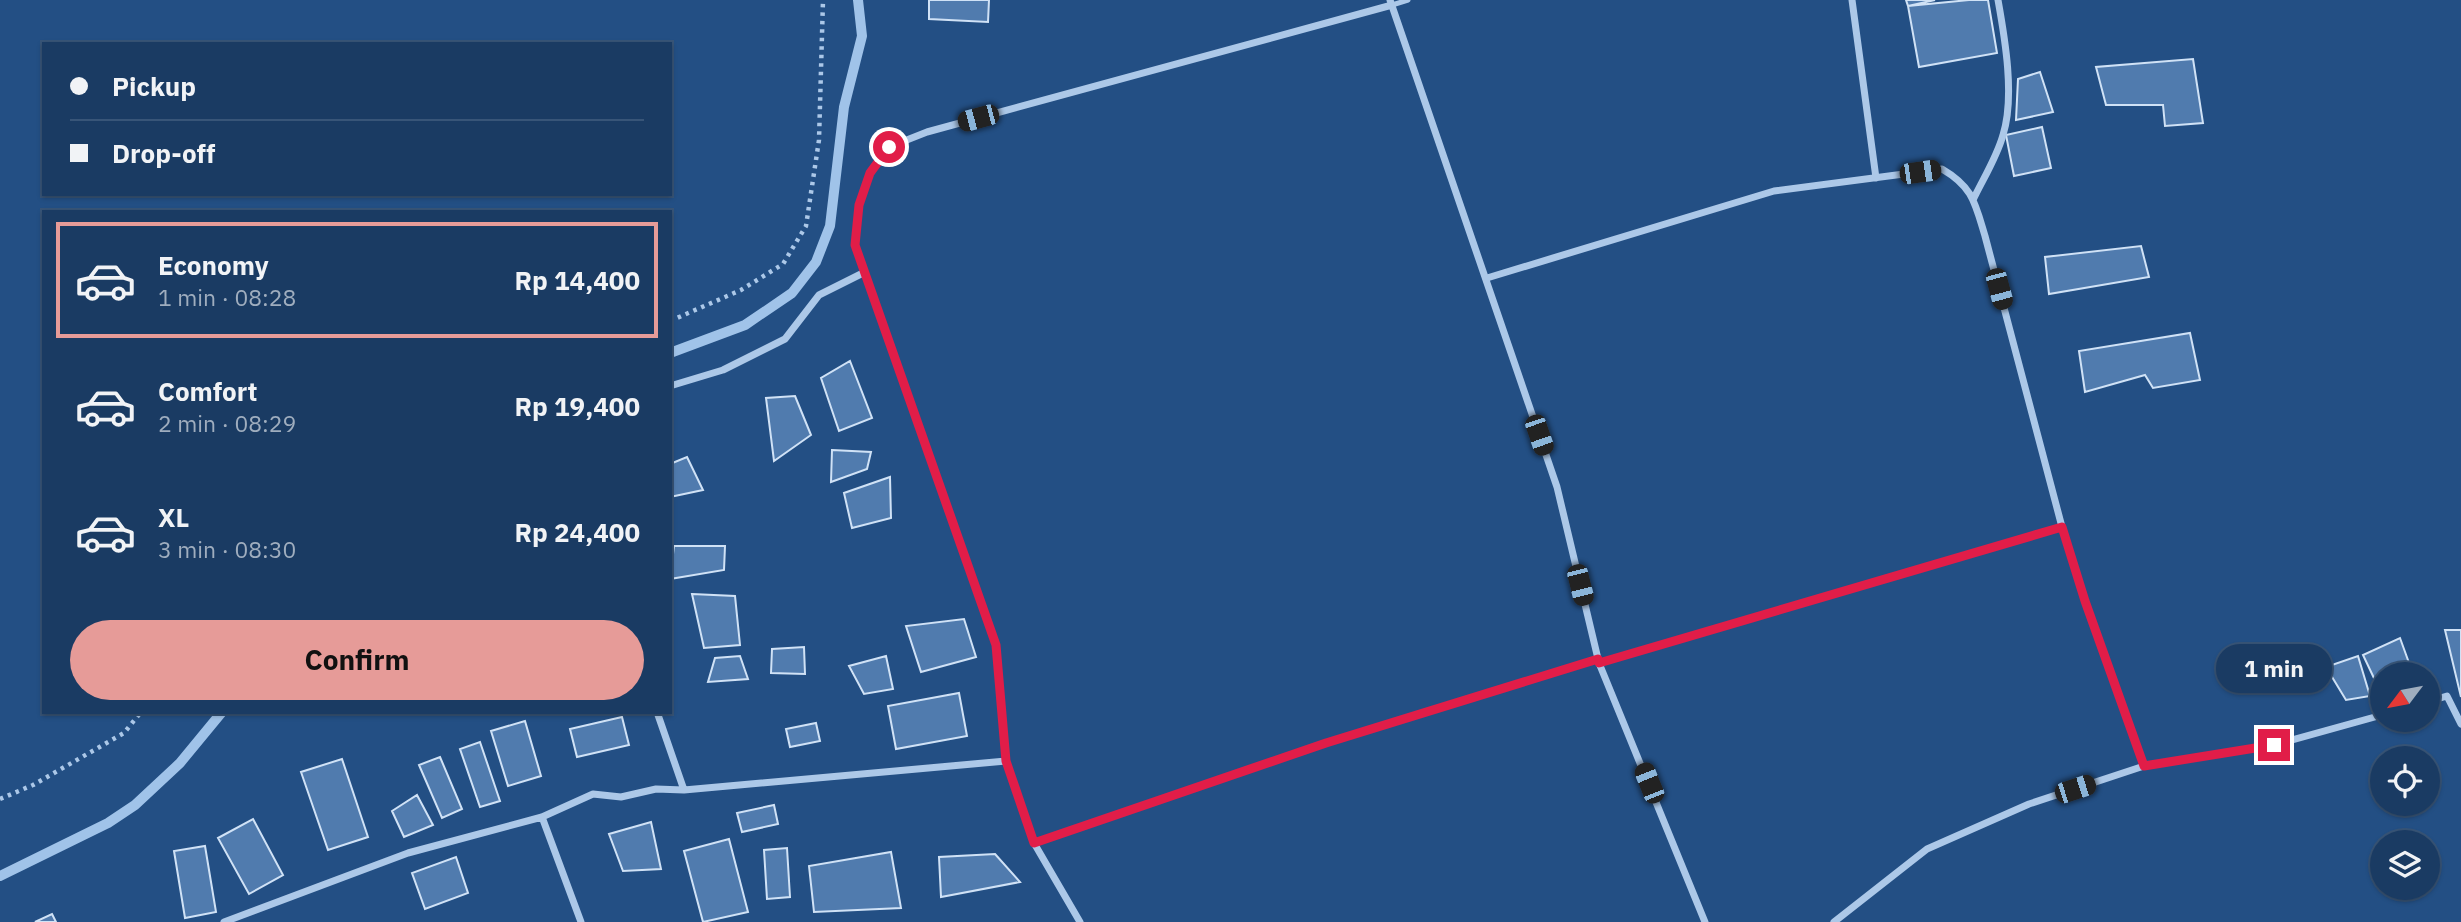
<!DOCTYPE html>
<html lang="en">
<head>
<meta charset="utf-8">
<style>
  :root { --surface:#1a3b63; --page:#234269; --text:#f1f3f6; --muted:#9fadbe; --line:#385578; --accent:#e69b98 }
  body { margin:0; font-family:"IBM Plex Sans",sans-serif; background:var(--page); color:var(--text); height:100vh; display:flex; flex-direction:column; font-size:26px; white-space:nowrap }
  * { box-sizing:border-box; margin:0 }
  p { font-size:23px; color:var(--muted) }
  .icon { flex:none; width:38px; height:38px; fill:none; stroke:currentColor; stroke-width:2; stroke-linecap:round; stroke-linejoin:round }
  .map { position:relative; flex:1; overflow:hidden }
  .details { position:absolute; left:42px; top:210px; width:630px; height:504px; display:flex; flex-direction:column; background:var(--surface); border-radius:0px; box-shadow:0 2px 5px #0004,0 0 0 2px var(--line) }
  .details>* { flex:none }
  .guide { position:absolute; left:42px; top:42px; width:630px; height:154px; border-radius:0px; box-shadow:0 2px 5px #0004,0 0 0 2px var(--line); display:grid; align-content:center; height:154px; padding:0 28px; background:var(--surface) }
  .needle { width:46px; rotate:238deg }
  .tools { position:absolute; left:2370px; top:662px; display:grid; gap:14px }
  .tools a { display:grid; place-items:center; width:70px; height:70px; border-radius:50%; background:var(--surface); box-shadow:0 2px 5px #0004,0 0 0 2px var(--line); font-size:35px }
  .end { position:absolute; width:32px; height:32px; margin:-16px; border:9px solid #e11d48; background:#fff; box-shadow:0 0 0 4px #fff }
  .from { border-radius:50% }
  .bubble { position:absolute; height:49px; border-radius:24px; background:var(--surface); box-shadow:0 2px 5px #0004,0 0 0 2px var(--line); font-size:23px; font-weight:800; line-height:49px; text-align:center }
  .car { position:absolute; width:21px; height:42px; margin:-21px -10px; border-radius:9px; box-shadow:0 0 5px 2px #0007; background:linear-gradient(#222 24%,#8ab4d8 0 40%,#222 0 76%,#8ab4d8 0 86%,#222 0) }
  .guide b { display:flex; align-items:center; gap:24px; height:66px; font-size:26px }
  .guide b+b { border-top:2px solid var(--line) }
  .guide i { width:18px; height:18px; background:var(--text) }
  ul { padding:12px 0 0; list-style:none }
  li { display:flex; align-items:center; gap:21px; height:116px; margin:0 14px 10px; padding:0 14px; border:4px solid transparent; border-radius:0px }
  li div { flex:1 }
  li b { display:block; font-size:26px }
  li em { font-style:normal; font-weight:800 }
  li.current { border-color:var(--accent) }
  li>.icon { width:63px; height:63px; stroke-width:1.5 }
  .button { display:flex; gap:14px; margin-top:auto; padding:14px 28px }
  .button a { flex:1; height:80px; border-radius:42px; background:var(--accent); color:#111; font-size:28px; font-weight:800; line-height:80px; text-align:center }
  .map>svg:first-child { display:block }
</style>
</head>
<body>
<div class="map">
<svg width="2461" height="922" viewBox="0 0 2461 922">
  <rect width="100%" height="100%" fill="#234f84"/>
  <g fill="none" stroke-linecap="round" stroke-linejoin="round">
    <path stroke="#a0c3e9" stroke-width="10" d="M670 353 745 325 792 293 816 262 830 226 844 107 862 36 858 0
      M0 876 108 823 135 805 180 763 222 712"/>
  </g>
  <path fill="#507bae" stroke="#d0e2f6" stroke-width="2" d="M929 0H989L988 22 929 19Z
    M1906 0H1935L1908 6Z
    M1969 0H1988L1997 53 1919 67 1908 6Z
    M2193 59 2203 123 2165 126 2163 105H2106L2096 67Z
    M2040 72 2053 112 2016 120 2018 79Z
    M2042 127 2051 168 2014 176 2006 135Z
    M2141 246 2149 277 2049 294 2045 257Z
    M2190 333 2200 380 2153 388 2145 375 2085 392 2079 351Z
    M850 361 872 418 839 431 821 378Z
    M795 396 811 435 774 461 766 398Z
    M832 450 871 452 867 469 831 482Z
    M687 457 703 490 670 497V464Z
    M890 477 891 518 852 528 844 493Z
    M674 546H725L724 570 670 579Z
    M692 594 735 596 740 645 704 648Z
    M964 619 976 657 921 672 906 626Z
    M2445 630H2461V697Z
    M2400 638 2413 674H2382V695L2363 655Z
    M804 647 805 674 771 673 772 649Z
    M740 656 748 679 708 682 715 658Z
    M886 656 893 689 864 694 849 666Z
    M2358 656 2370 696 2346 700 2326 667Z
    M959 693 967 736 896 749 888 706Z
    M622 717 629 745 577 757 570 729Z
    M525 721 541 776 508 786 491 731Z
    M816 723 820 741 790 747 786 729Z
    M480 742 500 801 480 807 460 749Z
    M440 757 462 809 442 818 419 765Z
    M342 759 368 837 328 850 301 772Z
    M417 795 433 825 404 837 392 811Z
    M774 805 778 824 742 832 737 813Z
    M253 819 283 875 249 894 218 838Z
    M651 822 661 869 623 871 609 834Z
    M729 839 748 912 703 922 684 851Z
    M205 846 216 912 185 918 174 851Z
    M787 848 790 897 767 899 764 850Z
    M891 852 901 908 814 912 809 866Z
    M995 854 1020 882 941 897 939 857Z
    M456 857 468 893 425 909 412 873Z
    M52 914 56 922H35Z"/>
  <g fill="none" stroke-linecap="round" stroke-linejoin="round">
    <path stroke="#acc8e8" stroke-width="4.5" stroke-dasharray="3.5 5" stroke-linecap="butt" d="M670 321 741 290 783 264 806 226 819 140 823 0
      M0 799 33 785 124 733 141 712"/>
    <path stroke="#acc8e8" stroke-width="5" d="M1392 5 1408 0"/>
    <path stroke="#acc8e8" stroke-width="7" d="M1390 0 1557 487 1599 663 1705 922
      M1852 0 1876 178
      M1973 200C1983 179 1997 157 2003 135 2015 97 2005 39 1998 0
      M1487 278 1774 191 1942 169C1973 187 1975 203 1985 236L2062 527 2085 601 2144 766
      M670 386 723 370 785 339 819 295 863 273
      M1599 663 2062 527
      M2427 702 2447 696 2461 724
      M657 712 684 790
      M542 817 581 922
      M1034 843 1326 743 1598 659
      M224 922 408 853 542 817 593 794 621 797 656 789 684 790 1006 761
      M1080 922 1034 843 1006 761 996 645 855 245 859 205 870 173 889 147 927 132 1392 5
      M1834 922 1927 849 2029 804 2144 766 2274 745 2382 715"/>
  </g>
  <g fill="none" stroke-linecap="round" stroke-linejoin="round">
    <path stroke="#e11d48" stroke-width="9" d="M889 147 870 173 859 205 855 245 996 645 1006 761 1034 843 1326 743 1598 659 1599 663 2062 527 2085 601 2144 766 2274 745"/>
  </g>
</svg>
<div class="tools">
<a><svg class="needle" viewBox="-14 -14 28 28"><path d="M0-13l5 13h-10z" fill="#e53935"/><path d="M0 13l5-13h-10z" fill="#9fadbe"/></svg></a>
<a><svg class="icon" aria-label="locate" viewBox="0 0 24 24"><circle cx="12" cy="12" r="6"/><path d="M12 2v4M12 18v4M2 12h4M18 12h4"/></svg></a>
<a><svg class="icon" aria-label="layers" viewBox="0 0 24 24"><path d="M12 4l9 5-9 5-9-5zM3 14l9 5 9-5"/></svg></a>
</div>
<i class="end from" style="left:889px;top:147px"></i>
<i class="end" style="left:2274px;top:745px"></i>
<div class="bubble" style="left:2216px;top:644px;width:116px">1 min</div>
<i class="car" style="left:978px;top:118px;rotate:255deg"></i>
<i class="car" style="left:1920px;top:172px;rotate:82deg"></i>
<i class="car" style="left:1999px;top:289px;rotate:165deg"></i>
<i class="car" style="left:1539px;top:435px;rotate:161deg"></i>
<i class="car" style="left:1580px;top:585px;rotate:166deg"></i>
<i class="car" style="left:1649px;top:783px;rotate:338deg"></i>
<i class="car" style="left:2075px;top:789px;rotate:72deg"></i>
<div class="guide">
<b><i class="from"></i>Pickup</b>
<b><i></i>Drop-off</b>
</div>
<section class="details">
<ul>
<li class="current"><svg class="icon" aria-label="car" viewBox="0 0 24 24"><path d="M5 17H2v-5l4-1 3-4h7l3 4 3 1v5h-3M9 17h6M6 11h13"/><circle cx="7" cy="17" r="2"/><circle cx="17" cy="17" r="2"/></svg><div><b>Economy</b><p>1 min · 08:28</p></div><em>Rp 14,400</em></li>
<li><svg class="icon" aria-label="car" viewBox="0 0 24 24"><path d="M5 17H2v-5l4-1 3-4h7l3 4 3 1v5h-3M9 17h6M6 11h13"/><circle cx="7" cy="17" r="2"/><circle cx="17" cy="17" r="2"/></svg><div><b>Comfort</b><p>2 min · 08:29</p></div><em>Rp 19,400</em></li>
<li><svg class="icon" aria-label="car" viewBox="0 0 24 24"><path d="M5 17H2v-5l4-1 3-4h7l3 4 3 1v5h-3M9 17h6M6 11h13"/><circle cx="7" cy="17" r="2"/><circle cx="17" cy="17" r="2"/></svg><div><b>XL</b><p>3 min · 08:30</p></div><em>Rp 24,400</em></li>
</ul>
<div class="button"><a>Confirm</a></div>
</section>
</div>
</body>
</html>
